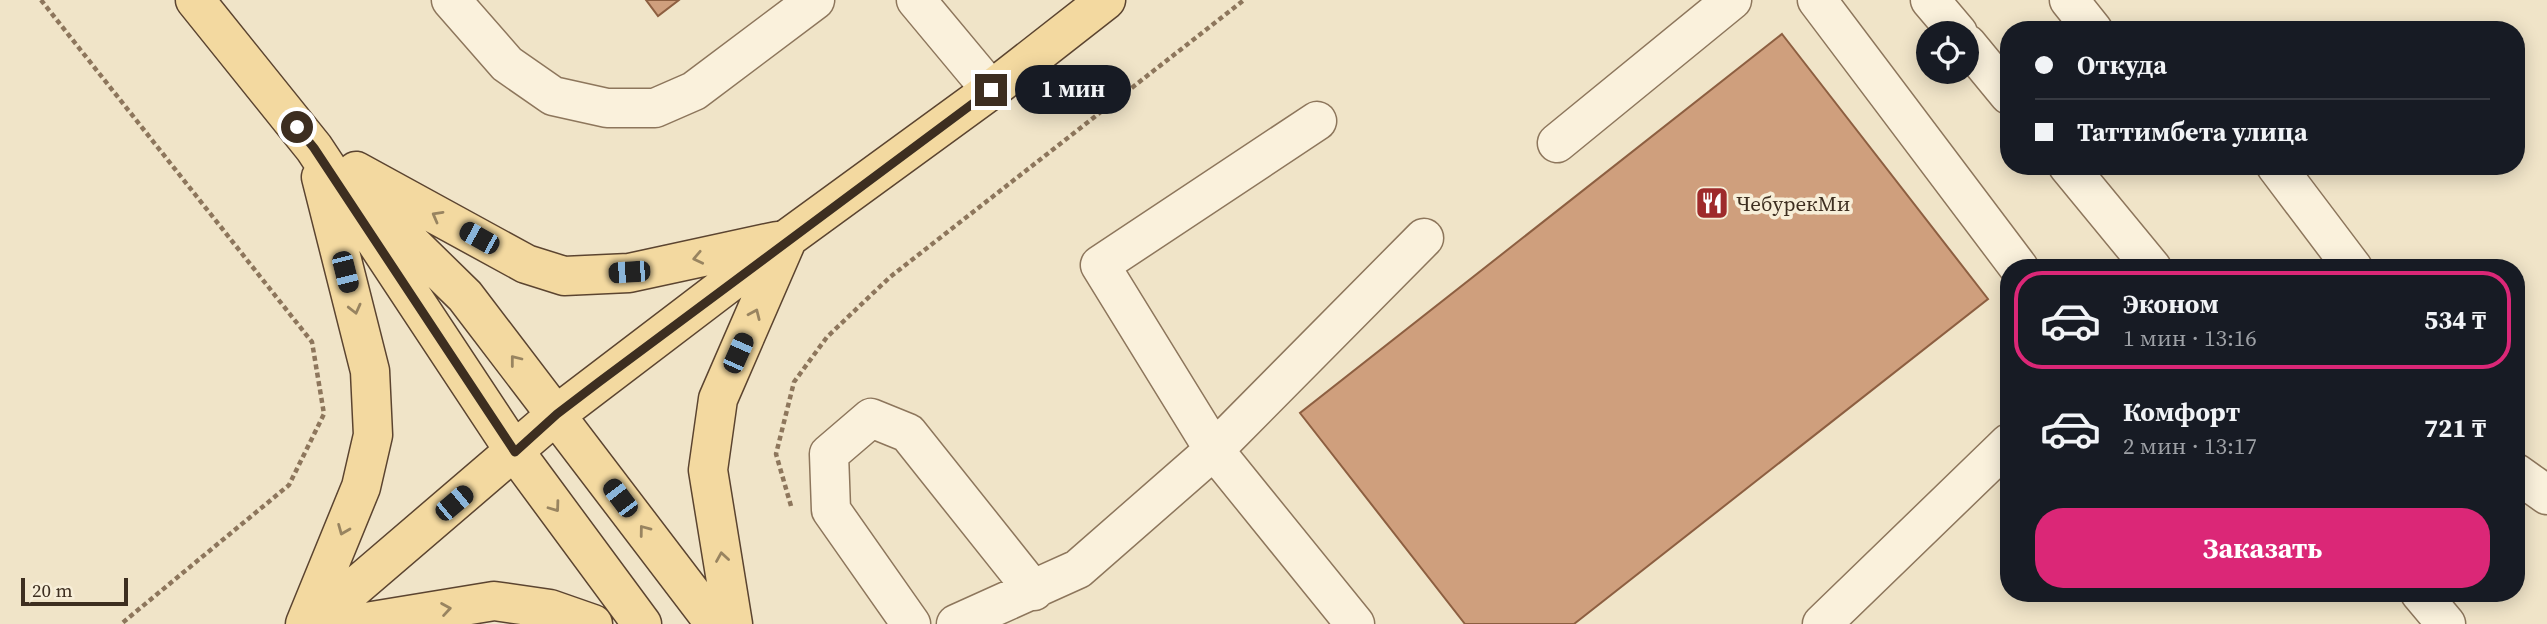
<!DOCTYPE html>
<html lang="ru">
<head>
<meta charset="utf-8">
<style>
  :root { --surface:#171b24; --page:#242831; --text:#f1f3f6; --muted:#9ea1a6; --line:#363941; --accent:#db2777 }
  body { margin:0; font-family:"Source Serif 4",serif; background:var(--page); color:var(--text); height:100vh; display:flex; flex-direction:column; font-size:26px; white-space:nowrap }
  * { box-sizing:border-box; margin:0 }
  p { font-size:23px; color:var(--muted) }
  .icon { flex:none; width:38px; height:38px; fill:none; stroke:currentColor; stroke-width:2; stroke-linecap:round; stroke-linejoin:round }
  .map { position:relative; flex:1; overflow:hidden }
  .panel { position:absolute; left:2000px; top:259px; width:525px; height:343px; display:flex; flex-direction:column; background:var(--surface); border-radius:28px; box-shadow:0 4px 18px #0003 }
  .panel>* { flex:none }
  .top-card { position:absolute; left:2000px; top:21px; width:525px; height:154px; border-radius:28px; box-shadow:0 4px 18px #0003; display:grid; align-content:center; height:154px; padding:0 35px; background:var(--surface) }
  .fabs { position:absolute; left:1916px; top:21px; display:grid; gap:14px }
  .fabs a { display:grid; place-items:center; width:63px; height:63px; border-radius:50%; background:var(--surface); box-shadow:0 4px 18px #0003; font-size:35px }
  .scale { position:absolute; left:21px; bottom:18px; width:107px; box-sizing:border-box; padding-left:7px; border:4px solid #3d2e20; border-top:0; font-size:19px; line-height:24px; white-space:nowrap; color:#3d2e20; -webkit-text-stroke:5px #f7eed8; paint-order:stroke }
  .end { position:absolute; width:32px; height:32px; margin:-16px; border:9px solid #3d2e20; background:#fff; box-shadow:0 0 0 4px #fff }
  .from { border-radius:50% }
  .bubble { position:absolute; height:49px; border-radius:24px; background:var(--surface); box-shadow:0 4px 18px #0003; font-size:23px; font-weight:700; line-height:49px; text-align:center }
  .car { position:absolute; width:21px; height:42px; margin:-21px -10px; border-radius:9px; box-shadow:0 0 5px 2px #0007; background:linear-gradient(#222 24%,#8ab4d8 0 40%,#222 0 76%,#8ab4d8 0 86%,#222 0) }
  .top-card b { display:flex; align-items:center; gap:24px; height:66px; font-size:26px }
  .top-card b+b { border-top:2px solid var(--line) }
  .top-card i { width:18px; height:18px; background:var(--text) }
  ul { padding:12px 0 0; list-style:none }
  li { display:flex; align-items:center; gap:21px; height:98px; margin:0 14px 10px; padding:0 21px; border:4px solid transparent; border-radius:28px }
  li div { flex:1 }
  li b { display:block; font-size:26px }
  li em { font-style:normal; font-weight:700 }
  li.selected { border-color:var(--accent) }
  li>.icon { width:63px; height:63px; stroke-width:1.5 }
  .primary-button { display:flex; gap:14px; margin-top:auto; padding:14px 35px }
  .primary-button a { flex:1; height:80px; border-radius:28px; background:var(--accent); color:#fff; font-size:28px; font-weight:700; line-height:80px; text-align:center }
  .map>svg:first-child { display:block }
</style>
</head>
<body>
<div class="map">
<svg width="2547" height="624" viewBox="0 0 2547 624">
  <rect width="100%" height="100%" fill="#f0e4c8"/>
  <path fill="#cf9f7d" stroke="#8d5f41" stroke-width="2" d="M646 0H679L658 16Z
    M1782 34 1988 299 1574 624H1465L1300 413Z"/>
  <g fill="none" stroke-linecap="round" stroke-linejoin="round">
    <defs>
      <path id="minor" d="M451 0 507 64 553 96 607 108H655L694 91 815 0
        M916 0 991 90
        M1817 0 2019 268
        M1930 0 1958 33
        M2069 0 2093 30
        M1967 44 2009 95
        M1317 121 1100 265 1214 450 1355 624
        M1557 143 1732 0
        M2068 166 2152 268
        M2276 166 2353 268
        M2516 473 2547 495
        M2420 593 2446 624
        M911 624 831 510 829 454 871 418 908 433 1034 591
        M956 624 1078 569 1214 450 1424 238
        M1822 624 2009 443"/>
      <path id="major" d="M195 0 314 148 515 452 642 624
        M356 171 526 264 564 276 629 273 777 241
        M368 201 465 296 715 624
        M305 624 361 487 373 435 370 371 321 177
        M312 624 557 414 788 238 991 90 1106 0
        M354 624 494 601 550 609 593 624
        M733 624 708 470 718 399 787 240"/>
    </defs>
    <use href="#minor" stroke="#8d765c" stroke-width="41"/>
    <use href="#major" stroke="#5b4430" stroke-width="41"/>
    <path stroke="#8d765c" stroke-width="4.5" stroke-dasharray="5 3.5" stroke-linecap="butt" d="M41 0 312 342 324 414 289 485 121 624
      M791 506 776 454 794 382 827 337 890 277 1244 0"/>
    <use href="#minor" stroke="#faf1dc" stroke-width="38"/>
    <use href="#major" stroke="#f3d9a0" stroke-width="38"/>
  </g>
  <defs><path id="oneway-chevron" d="M-2-3.5L2.5 0L-2 3.5" fill="none" stroke-width="1.6" stroke-linecap="round" stroke-linejoin="round" transform="scale(1.75)"/></defs>
  <g stroke="#988460">
    <use href="#oneway-chevron" transform="translate(437 216) rotate(-151)"/>
    <use href="#oneway-chevron" transform="translate(698 258) rotate(168)"/>
    <use href="#oneway-chevron" transform="translate(355 309) rotate(76)"/>
    <use href="#oneway-chevron" transform="translate(755 314) rotate(-66)"/>
    <use href="#oneway-chevron" transform="translate(515 360) rotate(-128)"/>
    <use href="#oneway-chevron" transform="translate(555 507) rotate(54)"/>
    <use href="#oneway-chevron" transform="translate(343 530) rotate(112)"/>
    <use href="#oneway-chevron" transform="translate(644 530) rotate(-127)"/>
    <use href="#oneway-chevron" transform="translate(722 557) rotate(-99)"/>
    <use href="#oneway-chevron" transform="translate(446 609) rotate(-9)"/>
  </g>
  <g fill="none" stroke-linecap="round" stroke-linejoin="round">
    <path stroke="#3d2e20" stroke-width="9" d="M297 127 314 148 515 452 557 414 599 382 991 90"/>
  </g>
  <defs>
    <symbol id="restaurant-square" viewBox="-11 -11 22 22"><rect x="-9" y="-9" width="18" height="18" rx="4" fill="#9e2a2b" stroke="#f7eed8"/><path d="M-5-6h1v4h1v-4h1v4h1v-4h1v5L-1.5 .5V6h-2V.5L-5-1ZM5-6V6H3V1.5H1.5Q1.5-4 5-6Z" fill="#fff"/></symbol>
  </defs>
  <g fill-rule="evenodd">
    <use href="#restaurant-square" x="1693" y="184" width="38" height="38"/>
  </g>
  <g text-anchor="middle" dominant-baseline="central" stroke-width="7" stroke-linejoin="round" paint-order="stroke">
    <g font-size="21" fill="#3d2e20" stroke="#f7eed8" text-anchor="start">
      <text x="1736" y="203">ЧебурекМи</text>
    </g>
  </g>
</svg>
<div class="fabs">
<a><svg class="icon" aria-label="locate" viewBox="0 0 24 24"><circle cx="12" cy="12" r="6"/><path d="M12 2v4M12 18v4M2 12h4M18 12h4"/></svg></a>
</div>
<div class="scale">20 m</div>
<i class="end from" style="left:297px;top:127px"></i>
<i class="end" style="left:991px;top:90px"></i>
<div class="bubble" style="left:1015px;top:65px;width:116px">1 мин</div>
<i class="car" style="left:479px;top:238px;rotate:299deg"></i>
<i class="car" style="left:345px;top:272px;rotate:166deg"></i>
<i class="car" style="left:629px;top:272px;rotate:266deg"></i>
<i class="car" style="left:738px;top:353px;rotate:24deg"></i>
<i class="car" style="left:620px;top:498px;rotate:323deg"></i>
<i class="car" style="left:454px;top:503px;rotate:50deg"></i>
<div class="top-card">
<b><i class="from"></i>Откуда</b>
<b><i></i>Таттимбета улица</b>
</div>
<section class="panel">
<ul>
<li class="selected"><svg class="icon" aria-label="car" viewBox="0 0 24 24"><path d="M5 17H2v-5l4-1 3-4h7l3 4 3 1v5h-3M9 17h6M6 11h13"/><circle cx="7" cy="17" r="2"/><circle cx="17" cy="17" r="2"/></svg><div><b>Эконом</b><p>1 мин · 13:16</p></div><em>534 ₸</em></li>
<li><svg class="icon" aria-label="car" viewBox="0 0 24 24"><path d="M5 17H2v-5l4-1 3-4h7l3 4 3 1v5h-3M9 17h6M6 11h13"/><circle cx="7" cy="17" r="2"/><circle cx="17" cy="17" r="2"/></svg><div><b>Комфорт</b><p>2 мин · 13:17</p></div><em>721 ₸</em></li>
</ul>
<div class="primary-button"><a>Заказать</a></div>
</section>
</div>
</body>
</html>
